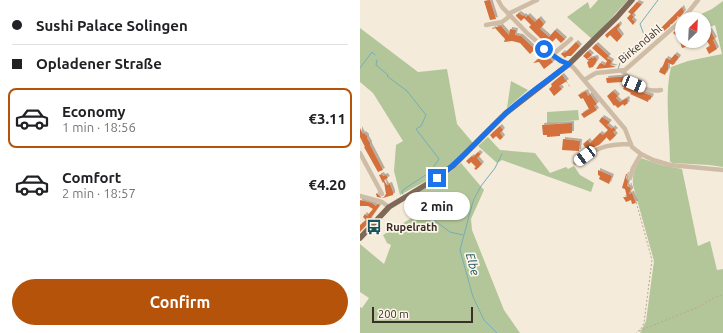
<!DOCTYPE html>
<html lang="en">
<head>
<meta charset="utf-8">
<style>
  :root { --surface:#fff; --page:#f6f6f6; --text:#202124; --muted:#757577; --line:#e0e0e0; --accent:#b45309 }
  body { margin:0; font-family:Ubuntu,sans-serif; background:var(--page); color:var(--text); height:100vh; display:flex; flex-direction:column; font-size:15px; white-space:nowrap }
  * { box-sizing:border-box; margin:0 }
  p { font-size:13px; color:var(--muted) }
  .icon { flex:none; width:22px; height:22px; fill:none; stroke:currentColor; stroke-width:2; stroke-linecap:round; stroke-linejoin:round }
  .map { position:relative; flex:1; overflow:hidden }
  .details { display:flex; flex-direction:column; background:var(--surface); width:360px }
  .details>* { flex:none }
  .hud { display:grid; align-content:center; height:88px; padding:0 12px; background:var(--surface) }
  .needle { width:26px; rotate:24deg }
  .buttons { position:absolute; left:315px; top:12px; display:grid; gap:8px }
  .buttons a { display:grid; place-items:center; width:36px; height:36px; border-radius:50%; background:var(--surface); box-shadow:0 1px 3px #0004; font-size:20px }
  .scale { position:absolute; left:12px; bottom:10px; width:101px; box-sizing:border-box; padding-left:4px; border:2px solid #3a2f28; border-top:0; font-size:11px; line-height:14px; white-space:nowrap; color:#3a2f28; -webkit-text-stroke:3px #fcf5e9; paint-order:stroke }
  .end { position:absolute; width:18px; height:18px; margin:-9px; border:5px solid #1a73e8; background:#fff; box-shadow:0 0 0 2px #fff }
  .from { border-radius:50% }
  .bubble { position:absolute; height:28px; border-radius:14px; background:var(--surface); box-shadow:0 1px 3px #0004; font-size:13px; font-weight:700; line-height:28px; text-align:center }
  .car { position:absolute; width:12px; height:24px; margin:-12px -6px; border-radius:5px; box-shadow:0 0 3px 1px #0007; background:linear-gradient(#fff 24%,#345 0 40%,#fff 0 76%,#345 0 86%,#fff 0) }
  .hud b { display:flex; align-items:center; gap:14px; height:38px; font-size:15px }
  .hud b+b { border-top:1px solid var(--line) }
  .hud i { width:10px; height:10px; background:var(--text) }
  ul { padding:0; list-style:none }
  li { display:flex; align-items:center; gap:12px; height:60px; margin:0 8px 6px; padding:0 4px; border:2px solid transparent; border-radius:8px }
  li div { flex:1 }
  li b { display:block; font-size:15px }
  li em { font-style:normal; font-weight:700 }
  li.active { border-color:var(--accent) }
  li>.icon { width:36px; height:36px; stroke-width:1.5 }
  .cta { display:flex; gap:8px; margin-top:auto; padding:8px 12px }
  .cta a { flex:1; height:46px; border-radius:24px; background:var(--accent); color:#fff; font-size:16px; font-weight:700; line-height:46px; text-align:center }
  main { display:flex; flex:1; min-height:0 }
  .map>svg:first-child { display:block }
</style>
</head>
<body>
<main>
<section class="details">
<div class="hud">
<b><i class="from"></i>Sushi Palace Solingen</b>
<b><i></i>Opladener Straße</b>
</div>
<ul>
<li class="active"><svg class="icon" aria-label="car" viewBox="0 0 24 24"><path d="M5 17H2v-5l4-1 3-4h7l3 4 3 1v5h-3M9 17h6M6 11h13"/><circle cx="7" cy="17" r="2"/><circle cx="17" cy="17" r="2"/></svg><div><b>Economy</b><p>1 min · 18:56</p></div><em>€3.11</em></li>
<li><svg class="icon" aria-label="car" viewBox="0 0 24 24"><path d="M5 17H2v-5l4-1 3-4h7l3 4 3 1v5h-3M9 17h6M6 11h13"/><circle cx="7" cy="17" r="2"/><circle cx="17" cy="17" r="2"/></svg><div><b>Comfort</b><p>2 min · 18:57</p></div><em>€4.20</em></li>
</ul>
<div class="cta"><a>Confirm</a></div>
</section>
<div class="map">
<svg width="363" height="333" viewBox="0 0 363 333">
  <defs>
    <filter id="shadow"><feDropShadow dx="2" dy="-2" stdDeviation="0" flood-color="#0004"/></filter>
  </defs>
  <rect width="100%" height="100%" fill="#f5ebdb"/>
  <path fill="#b3c699" d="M238 0H268L232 39 207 17 228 2 230 9Z
    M363 1V167L349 165 313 163 310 162C310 132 304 97 311 67L328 61 362 54 355 25 344 30V19H330L352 9Z
    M0 28 58 72 87 69 97 124 113 143 93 162 77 175 40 195 34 171 36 145 43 141 13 93 0 82Z
    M151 81 168 90 147 108Z
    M218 110 219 120 187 123V112Z
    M128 137 140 150 175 153 190 173 206 167 208 169 214 166 220 175 234 183 231 192 142 160 137 163 118 146Z
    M281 158 301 165 322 169 338 246 350 241 357 270 363 269V333H280L286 321 294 261 273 185C272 175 275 167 281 158Z
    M101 163 124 190 111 219 112 230 144 310 160 333H0V307L2 308 9 298 0 292V244L24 264 31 245 27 243 23 235 60 213 48 198 84 177Z"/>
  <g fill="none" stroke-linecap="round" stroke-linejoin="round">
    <path stroke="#77adb5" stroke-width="1" d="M278 47 286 40 280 24 298 0
      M17 60 16 65 28 75 27 76 47 91 66 115 61 126 56 129 79 159 70 172 43 190 42 192 43 194
      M0 68 12 52 15 55
      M258 69 260 63
      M47 200 90 232 103 235
      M137 333 124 320 113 297 100 250 110 212 114 199 121 186 135 168 142 154"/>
  </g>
  <path fill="#d46f3b" filter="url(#shadow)" d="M130 0 136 19 130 20 124 1Z
    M277 2 282 4 272 15 274 17 272 19 275 22 273 25 267 18 271 14 268 12Z
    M322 7 324 12 320 17 317 16V19L312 24H310V26L304 31 301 28Z
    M159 13 163 16 164 15 166 17 168 15 175 22 179 18 184 24 180 29 189 37 195 30 205 39 201 43 196 38 189 45 186 44 169 27 171 25 164 18 161 21 156 16V15Z
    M259 23 260 26 257 29 262 36 257 42 250 35 247 38 245 35Z
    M141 26 149 35 150 29 156 30 155 35 161 36 175 49 170 54 160 43 152 41 144 42 145 39 135 28 133 29 132 28Z
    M317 29 319 31 322 30V41H326L327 43 333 41H344V32L350 30 355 39 353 40 357 49 349 54 346 48 350 46 347 41 322 48 319 38 313 33Z
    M216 42 220 46 211 56H207L205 58 201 54 203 52 204 53 206 52Z
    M236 44 249 56 247 58 252 61 250 65 256 67 236 69 240 63 245 65 247 61 232 48Z
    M228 51 232 55 227 59 236 57 237 60 233 67 229 68 227 62 229 61 223 56Z
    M186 53 193 62 184 69 179 62 173 63Z
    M315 54 319 57 313 65 308 63V71L307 70 305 75 299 72 301 67 302 68 306 58 310 60Z
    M202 75 207 81 199 86 202 89 194 96 189 89 192 86 191 84Z
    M257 77H262L265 79 262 82 247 83 246 78Z
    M264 82 271 86 272 88 292 96 290 100 289 99 288 102 270 94 271 93 263 89 264 87 262 86Z
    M226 91 228 96 230 94 237 104 234 106 237 110 224 118 221 114 229 109 223 98 221 99 218 95Z
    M253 91 258 96 256 98 260 102 267 98 268 100 267 102 268 103 264 106 263 104 258 108 255 105 254 106 247 96Z
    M242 117 250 122 247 125 252 129 253 127 256 130 253 132 256 135 250 141 247 138V137L239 145 227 150 223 144 228 140 230 143 240 133 243 135 248 130 239 121Z
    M212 123V133L200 134V136L187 137V135H183L182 125Z
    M140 126 143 130 140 133 143 137 140 140 136 136 133 139 130 135Z
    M0 128 3 134 4 133 7 136V138L10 143V145L23 170 18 172 4 147H5L0 137Z
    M203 139 220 141 219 151 202 150Z
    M118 152 121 154 117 158 122 164 116 170 114 168 116 167 111 162 109 164 106 161 112 156 113 157Z
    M238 170 252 176 249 184 239 179 240 176 238 175Z
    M22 174 23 176 26 175 28 178 24 180 27 185 30 184 33 192V195L23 198 17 197 16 194 17 193 22 198 24 197 26 194 24 182 23 183 19 175Z
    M266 174H267L266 178 268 181 267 186 271 188 269 194 272 193 276 203 272 204 271 200 266 202 263 197H267L265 189 262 188Z
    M0 200 12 203 16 206 17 204 20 205 10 219 11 220 0 232V225L6 220 3 217 5 214 7 216 13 209 8 206H0Z"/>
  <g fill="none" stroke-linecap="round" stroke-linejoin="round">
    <path stroke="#bba690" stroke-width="1" stroke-dasharray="2 2" stroke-linecap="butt" d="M314 64 320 56
      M204 78 210 87
      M271 183 292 260 284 323 281 329 276 333
      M279 331 336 308 354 298 363 295"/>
    <path stroke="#cfbca6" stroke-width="4.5" d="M138 0 142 7 168 34 197 58 213 67 265 129 272 147 281 154 293 160 310 165 363 170
      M148 14 177 0
      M323 19 338 0
      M126 25 142 22 150 16
      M193 55C199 48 205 45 211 39
      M262 71C274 84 283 93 301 90
      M224 80 236 73 265 70 322 20
      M0 153 22 194
      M215 163C236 148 245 144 271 144
      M270 178 273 168 281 154
      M0 196 22 202 29 207"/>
    <path stroke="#7e6857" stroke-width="5.5" d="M0 238 29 207 77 178 94 165 146 113 209 64 257 17 272 0"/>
  </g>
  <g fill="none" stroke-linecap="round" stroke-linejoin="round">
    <path stroke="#1a73e8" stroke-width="5" d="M77 178C102 160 121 136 144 115 164 96 187 81 209 64L201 61 184 49"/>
  </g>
  <defs>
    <symbol id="bus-bare" viewBox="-9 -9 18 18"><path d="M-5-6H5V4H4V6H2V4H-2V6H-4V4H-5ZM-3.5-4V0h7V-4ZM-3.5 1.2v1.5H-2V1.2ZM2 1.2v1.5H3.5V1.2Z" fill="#185460" stroke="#fcf5e9" stroke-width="2.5" paint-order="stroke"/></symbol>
  </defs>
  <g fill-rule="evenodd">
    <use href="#bus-bare" x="3" y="216" width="22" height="22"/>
  </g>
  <g text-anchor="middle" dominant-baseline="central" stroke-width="3.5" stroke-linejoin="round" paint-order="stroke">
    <g font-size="11" fill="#3a2f28" stroke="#fcf5e9">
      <text transform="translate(280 44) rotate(-40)">Birkendahl</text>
    </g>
    <g font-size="11" font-weight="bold" fill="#3a2f28" stroke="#fcf5e9" text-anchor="start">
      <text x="26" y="227">Rupelrath</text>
    </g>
    <g font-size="12" font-style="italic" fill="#185460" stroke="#fcf5e9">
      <text transform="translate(113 264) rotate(75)">Elbe</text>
    </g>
  </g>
</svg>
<div class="buttons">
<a><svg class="needle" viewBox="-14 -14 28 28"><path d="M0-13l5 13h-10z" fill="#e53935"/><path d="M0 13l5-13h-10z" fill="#757577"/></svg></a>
</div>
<div class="scale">200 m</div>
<i class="end from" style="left:184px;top:49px"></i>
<i class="end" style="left:77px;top:178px"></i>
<div class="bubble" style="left:44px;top:192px;width:66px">2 min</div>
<i class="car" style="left:274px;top:84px;rotate:112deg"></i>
<i class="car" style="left:225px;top:156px;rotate:233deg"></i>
</div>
</main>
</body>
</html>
